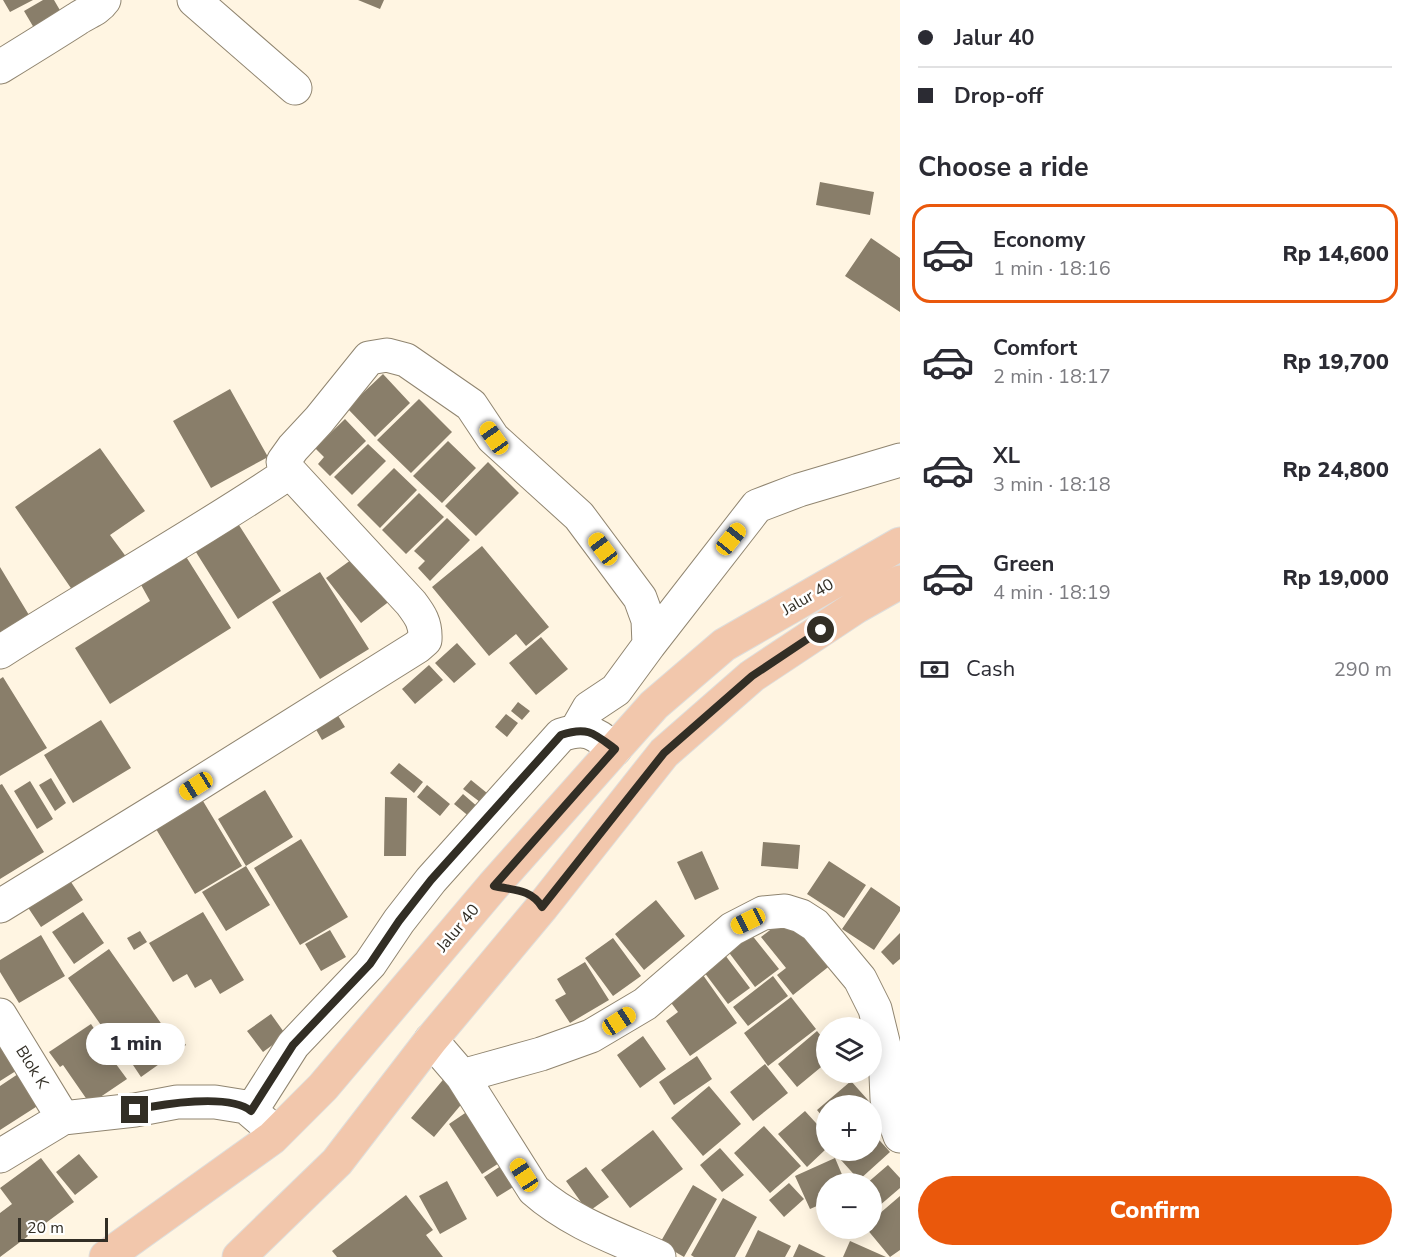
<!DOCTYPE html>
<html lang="en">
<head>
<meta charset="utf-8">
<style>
  :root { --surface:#fff; --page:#f7f7f7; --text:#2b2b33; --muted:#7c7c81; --line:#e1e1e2; --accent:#ea580c }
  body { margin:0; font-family:"Nunito Sans",sans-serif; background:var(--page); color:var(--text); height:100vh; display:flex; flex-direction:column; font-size:22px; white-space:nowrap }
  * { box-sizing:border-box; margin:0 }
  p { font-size:20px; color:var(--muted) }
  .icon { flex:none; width:33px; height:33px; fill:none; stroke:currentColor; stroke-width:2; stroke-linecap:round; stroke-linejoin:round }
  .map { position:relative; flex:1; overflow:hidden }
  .panel { display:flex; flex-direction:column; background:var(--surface); width:510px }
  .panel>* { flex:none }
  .guide { display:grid; align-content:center; height:132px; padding:0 18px; background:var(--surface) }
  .buttons { position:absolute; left:816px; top:1017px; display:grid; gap:12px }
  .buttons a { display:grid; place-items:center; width:66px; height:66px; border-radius:50%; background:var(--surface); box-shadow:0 3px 15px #0003; font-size:30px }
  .scale { position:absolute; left:18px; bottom:15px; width:90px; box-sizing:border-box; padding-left:6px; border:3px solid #322e25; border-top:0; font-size:16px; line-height:21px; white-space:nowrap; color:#322e25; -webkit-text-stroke:4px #fff; paint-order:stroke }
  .end { position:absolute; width:27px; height:27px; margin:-14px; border:8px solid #322e25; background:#fff; box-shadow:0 0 0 3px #fff }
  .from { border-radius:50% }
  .bubble { position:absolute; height:42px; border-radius:21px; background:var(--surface); box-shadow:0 3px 15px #0003; font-size:20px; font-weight:800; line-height:42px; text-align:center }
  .car { position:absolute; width:18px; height:36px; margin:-18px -9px; border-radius:8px; box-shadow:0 0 4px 2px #0007; background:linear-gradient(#f5c518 24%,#345 0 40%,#f5c518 0 76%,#345 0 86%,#f5c518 0) }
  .guide b { display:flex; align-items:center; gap:21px; height:57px; font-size:22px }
  .guide b+b { border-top:2px solid var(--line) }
  .guide i { width:15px; height:15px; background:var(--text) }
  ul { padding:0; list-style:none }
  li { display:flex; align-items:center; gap:18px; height:99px; margin:0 12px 9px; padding:0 6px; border:3px solid transparent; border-radius:18px }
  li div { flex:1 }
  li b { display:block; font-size:22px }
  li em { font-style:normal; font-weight:800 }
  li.current { border-color:var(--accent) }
  li>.icon { width:54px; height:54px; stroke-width:1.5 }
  h2 { padding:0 18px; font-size:27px; line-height:72px }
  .pay { display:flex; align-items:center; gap:15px; height:66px; padding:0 18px; font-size:22px }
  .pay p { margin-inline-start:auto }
  .action { display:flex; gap:12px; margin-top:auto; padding:12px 18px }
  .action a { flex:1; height:69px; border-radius:36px; background:var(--accent); color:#fff; font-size:24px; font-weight:800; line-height:69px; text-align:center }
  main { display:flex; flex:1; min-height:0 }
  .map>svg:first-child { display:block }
</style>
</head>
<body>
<main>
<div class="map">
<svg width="900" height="1257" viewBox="0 0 900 1257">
  <rect width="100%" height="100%" fill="#fff5e2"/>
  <path fill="#897e6a" d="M3 0H33L10 12Z
    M43 0H54L61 12 34 28 24 11Z
    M358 0H384L380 9Z
    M820 182 874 192 870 215 816 205Z
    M871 238 900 258V312L845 276Z
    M383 374 410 403 375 437 347 408Z
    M230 389 268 457 211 488 173 421Z
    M419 399 452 432 411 473 377 440Z
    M345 419 366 441 330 476 318 464 324 457 315 448Z
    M448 441 476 468 442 503 413 476Z
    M368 444 386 461 352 495 334 477Z
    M100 448 145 511 110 535 127 558 75 594 15 507Z
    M488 462 519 493 476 536 445 506Z
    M394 468 417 490 380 528 357 505Z
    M419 493 444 517 406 554 382 530Z
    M447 518 470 540 430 581 418 568 425 561 414 551Z
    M237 522 281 591 238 619 194 549Z
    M482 546 549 627 526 646 516 634 489 656 432 587Z
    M362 552 395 597 361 623 326 578Z
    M185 555 231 628 110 704 75 648 150 601 140 583Z
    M0 567 32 620 0 639Z
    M320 572 369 649 320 679 272 602Z
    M541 637 568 669 536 695 509 663Z
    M457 643 476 664 454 683 435 663Z
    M429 665 443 680 415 704 402 689Z
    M3 677 47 748 0 776V679Z
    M518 702 530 711 522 720 511 711Z
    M332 706 345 727 322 740 310 719Z
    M506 714 518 723 507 737 495 727Z
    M101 720 131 768 73 803 44 755Z
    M399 763 423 782 414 793 390 773Z
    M51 778 66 803 55 811 39 785Z
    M471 780 487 793 480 802 463 789Z
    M30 781 53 819 37 829 14 791Z
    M2 784 44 852 0 879V785Z
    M427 785 450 804 440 816 417 797Z
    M265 790 293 837 246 866 218 819Z
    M463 794 479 808 471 818 454 804Z
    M200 796 242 866 195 894 153 824Z
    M385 797 407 798 406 856H384Z
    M301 839 348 917 300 945 254 868Z
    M763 842 800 845 798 869 761 866Z
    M702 851 719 889 695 900 677 862Z
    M829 861 866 885 844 918 807 894Z
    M246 866 270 905 226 931 202 892Z
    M69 879 83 900 41 927 27 906Z
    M871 887 900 907V911L874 950 842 929Z
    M656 900 685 936 644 970 615 934Z
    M83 912 104 943 74 964 52 932Z
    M203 912 244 980 220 994 211 979 195 988 187 974 173 982 149 943Z
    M791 914 832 964 793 995 777 975 786 968 761 937Z
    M747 929 779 969 755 987 724 946Z
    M330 930 346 957 321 971 305 944Z
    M140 931 147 942 134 950 127 938Z
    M900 933V959L893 965 881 952Z
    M41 935 65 976 19 1003 0 972V960Z
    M613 938 641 976 613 996 585 958Z
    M109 949 165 1029 171 1025 186 1045 141 1077 127 1056 124 1058 68 978Z
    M725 955 750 988 728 1004 704 972Z
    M585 962 609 1000 570 1023 555 1000 566 994 557 979Z
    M698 968 737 1023 690 1056 666 1021 678 1012 669 1000Z
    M773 976 788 996 748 1026 733 1007Z
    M791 997 816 1029 768 1066 744 1033Z
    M271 1014 286 1035 263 1052 247 1031Z
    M91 1024 101 1039 99 1041 127 1079 90 1104 63 1065 60 1067 49 1052Z
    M817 1031 826 1042V1063L797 1087 778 1064Z
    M643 1036 666 1069 640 1088 617 1055Z
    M0 1038 19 1069 0 1081Z
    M697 1056 712 1079 674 1105 659 1082Z
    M765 1064 788 1093 753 1121 730 1092Z
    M18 1074 39 1105 0 1130V1086Z
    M447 1075 470 1094 434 1137 411 1118Z
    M851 1081 875 1108 872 1111V1106H826V1121L817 1110Z
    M709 1086 741 1124 703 1156 671 1118Z
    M474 1107 507 1158 482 1174 449 1124Z
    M805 1111 826 1134V1149L807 1167 778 1134Z
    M764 1126 801 1166 770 1193 734 1153Z
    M653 1130 683 1169 630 1208 601 1170Z
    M872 1132 890 1152 859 1180 841 1160 851 1150H872Z
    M720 1148 744 1175 722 1192 700 1165Z
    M79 1154 98 1177 75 1195 56 1172Z
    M41 1158 74 1202 0 1257V1213L12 1204 0 1188Z
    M835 1158 846 1184H826V1202L810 1209 795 1176Z
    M507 1162 521 1182 497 1197 484 1177Z
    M888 1165 900 1178V1188L872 1212V1184H866Z
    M586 1167 609 1197 588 1212 566 1181Z
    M447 1181 467 1219 440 1234 419 1196Z
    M789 1183 804 1199 784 1217 769 1200Z
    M693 1185 717 1199 684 1257 660 1243Z
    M406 1195 433 1230 426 1235 443 1257H337L332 1251Z
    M900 1196V1250L890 1257 866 1228H872V1220Z
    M723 1198 757 1217 735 1257H694L691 1255Z
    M758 1230 791 1246 785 1257H745Z
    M850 1241 886 1257H843Z
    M799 1244 826 1257H793Z"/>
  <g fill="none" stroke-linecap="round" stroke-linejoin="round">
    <defs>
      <path id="minor" d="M194 0 295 88
        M0 67C26 51 52 35 77 19 87 12 97 10 104 0
        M649 645 757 506 799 490 900 460
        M0 652C96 591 195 536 290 472L283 462 293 448 319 420 369 358 387 355 406 360 471 405 493 438 579 516 640 598 648 620 649 645 616 690 589 708 577 729
        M0 906 176 798 417 647 425 640C426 623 420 615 411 603L290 472
        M0 1015 63 1118
        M431 1040 462 1076 534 1190C570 1222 616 1238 659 1257
        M462 1076 541 1054 591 1036 645 1004 732 929 763 913 785 911 801 916 815 925 860 979 875 1009 885 1050 887 1099 900 1136
        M251 1111 293 1045 370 964 399 921 431 880 561 735C587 726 594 733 615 749
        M0 1156 63 1118 135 1110 177 1102H215L246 1107 267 1125"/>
      <path id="highway" d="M106 1257 272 1138 323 1087 493 886 654 705 724 645 900 544
        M239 1257 337 1162 431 1040 542 907 664 753 752 676 856 607 900 582"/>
    </defs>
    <use href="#minor" stroke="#908570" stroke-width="35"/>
    <use href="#highway" stroke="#dededc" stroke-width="35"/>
    <use href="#minor" stroke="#fff" stroke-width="33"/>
    <use href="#highway" stroke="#f2c7ac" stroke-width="33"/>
  </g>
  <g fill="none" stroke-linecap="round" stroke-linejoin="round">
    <path stroke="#322e25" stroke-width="8" d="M135 1110C162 1104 229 1093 251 1111L293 1045 370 964 399 921 431 880 561 735C587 726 594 733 615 749L494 886C513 890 531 889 542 907L664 753 752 676 821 630"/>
  </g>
  <g text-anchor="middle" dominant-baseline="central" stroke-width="5" stroke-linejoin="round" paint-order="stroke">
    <g font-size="16" fill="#322e25" stroke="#fff">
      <text transform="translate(808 597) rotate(-30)">Jalur 40</text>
      <text transform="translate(458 928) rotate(-50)">Jalur 40</text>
      <text transform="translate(32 1067) rotate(58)">Blok K</text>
    </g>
  </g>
</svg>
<div class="buttons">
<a><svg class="icon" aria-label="layers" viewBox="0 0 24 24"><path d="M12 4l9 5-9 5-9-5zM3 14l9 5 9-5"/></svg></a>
<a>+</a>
<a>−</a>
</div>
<div class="scale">20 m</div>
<i class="end from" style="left:821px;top:630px"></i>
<i class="end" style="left:135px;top:1110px"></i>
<div class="bubble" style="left:86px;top:1023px;width:99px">1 min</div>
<i class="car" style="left:494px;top:438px;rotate:325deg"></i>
<i class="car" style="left:731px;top:539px;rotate:39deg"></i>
<i class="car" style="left:603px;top:549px;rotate:323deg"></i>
<i class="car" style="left:196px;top:786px;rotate:238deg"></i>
<i class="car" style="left:748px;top:921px;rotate:244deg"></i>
<i class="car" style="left:619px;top:1021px;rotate:57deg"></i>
<i class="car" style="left:524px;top:1175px;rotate:327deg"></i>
</div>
<section class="panel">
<div class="guide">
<b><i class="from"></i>Jalur 40</b>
<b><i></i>Drop-off</b>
</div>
<h2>Choose a ride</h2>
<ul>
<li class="current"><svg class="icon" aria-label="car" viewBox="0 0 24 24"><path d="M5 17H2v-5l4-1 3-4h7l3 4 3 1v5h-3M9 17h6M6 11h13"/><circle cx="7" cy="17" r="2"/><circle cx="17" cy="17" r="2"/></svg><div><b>Economy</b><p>1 min · 18:16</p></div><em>Rp 14,600</em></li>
<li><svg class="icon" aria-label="car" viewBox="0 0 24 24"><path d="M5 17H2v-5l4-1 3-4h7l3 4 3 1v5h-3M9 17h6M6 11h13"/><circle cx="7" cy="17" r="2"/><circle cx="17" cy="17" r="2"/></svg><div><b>Comfort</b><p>2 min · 18:17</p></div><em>Rp 19,700</em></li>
<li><svg class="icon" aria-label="car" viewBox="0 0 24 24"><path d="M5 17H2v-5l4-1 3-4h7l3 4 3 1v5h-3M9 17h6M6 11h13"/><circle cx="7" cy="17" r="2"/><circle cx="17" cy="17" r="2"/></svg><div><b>XL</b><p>3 min · 18:18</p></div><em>Rp 24,800</em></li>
<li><svg class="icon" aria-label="car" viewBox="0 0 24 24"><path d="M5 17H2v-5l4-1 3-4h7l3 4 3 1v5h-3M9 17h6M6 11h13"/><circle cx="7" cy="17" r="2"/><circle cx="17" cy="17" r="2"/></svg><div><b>Green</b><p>4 min · 18:19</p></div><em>Rp 19,000</em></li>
</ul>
<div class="pay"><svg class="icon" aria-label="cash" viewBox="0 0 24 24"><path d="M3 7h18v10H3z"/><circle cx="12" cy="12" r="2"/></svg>Cash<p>290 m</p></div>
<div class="action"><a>Confirm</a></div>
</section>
</main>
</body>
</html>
